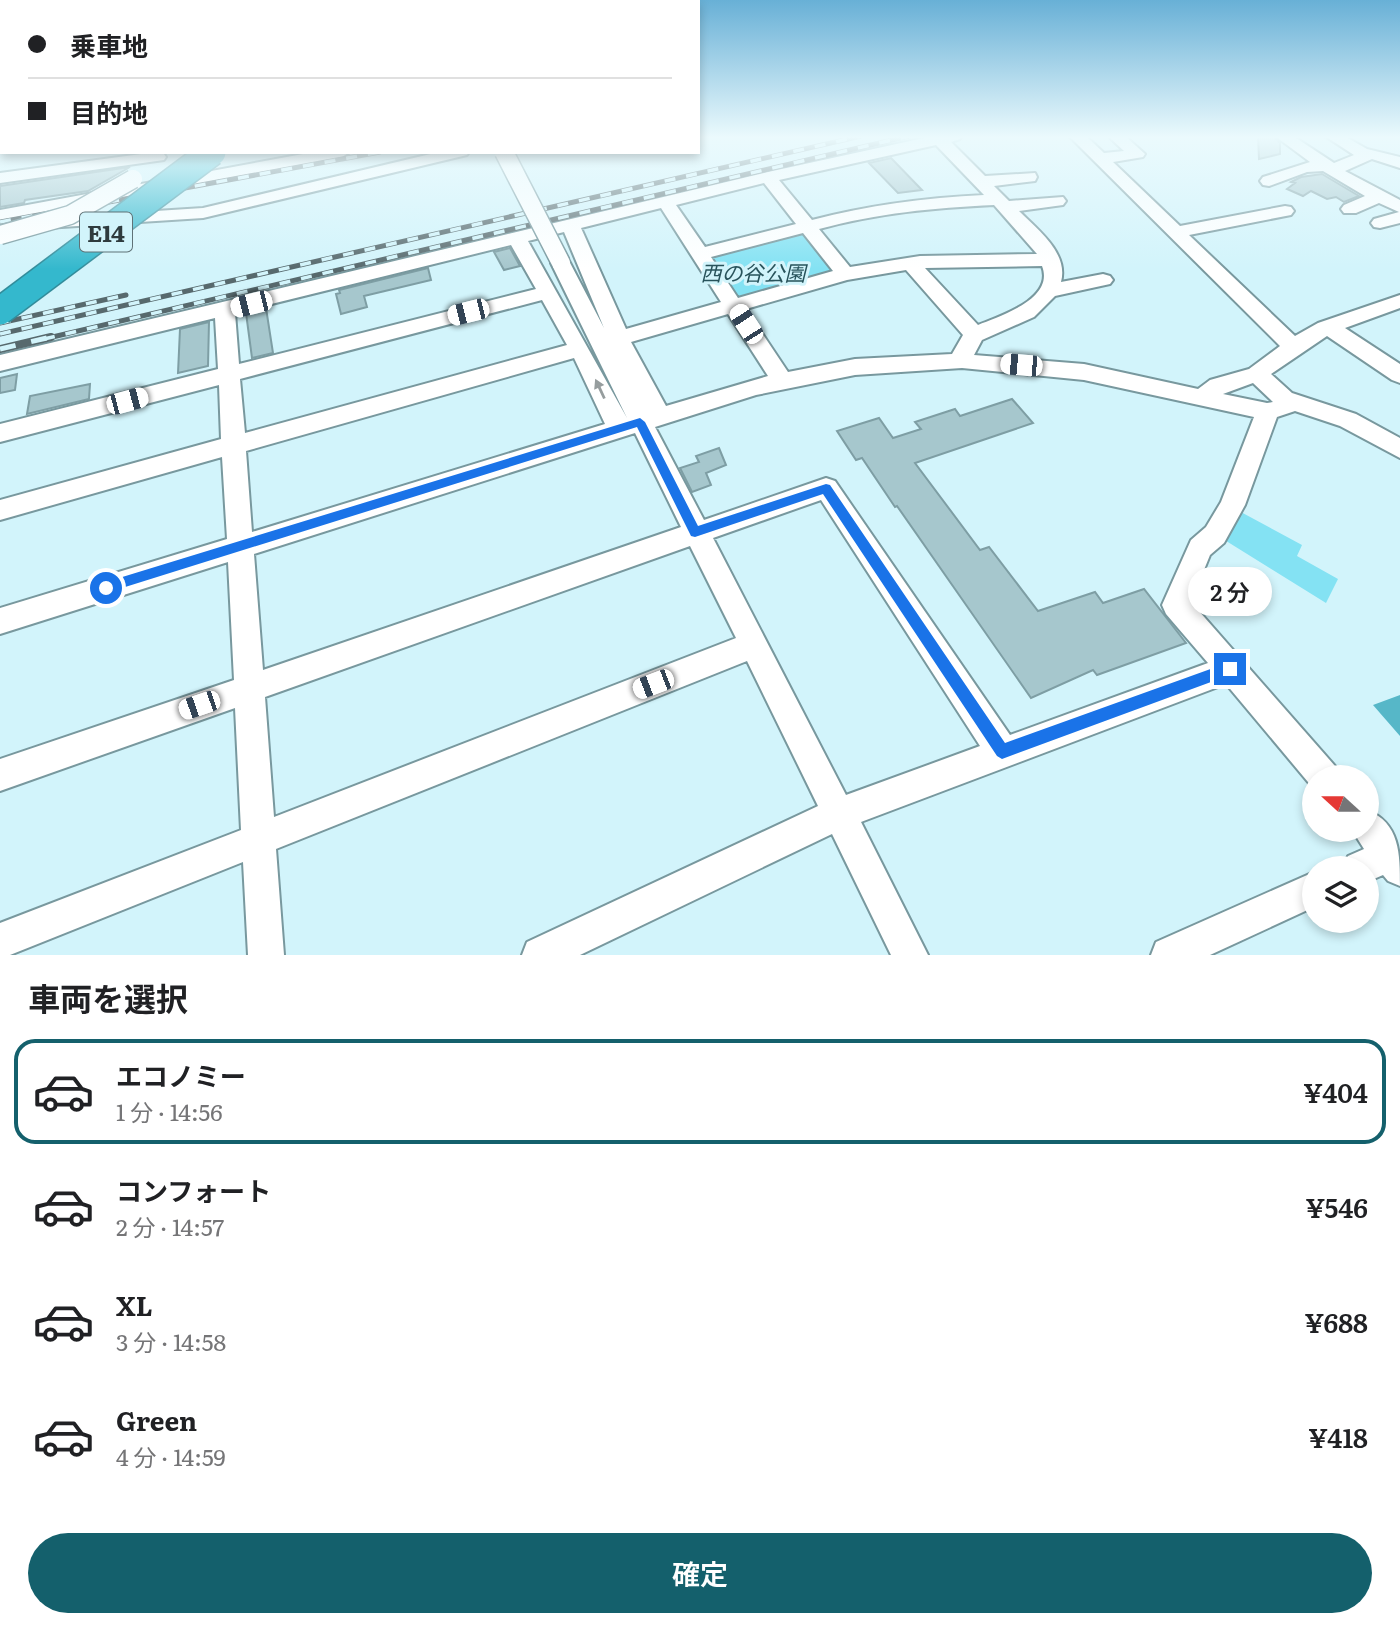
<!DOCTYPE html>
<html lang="ja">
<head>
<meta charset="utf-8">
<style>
  :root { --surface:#fff; --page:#f2f2f2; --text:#202124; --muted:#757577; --line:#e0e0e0; --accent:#14606c }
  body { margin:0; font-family:Literata,"Noto Sans JP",serif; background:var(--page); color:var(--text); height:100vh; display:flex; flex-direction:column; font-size:26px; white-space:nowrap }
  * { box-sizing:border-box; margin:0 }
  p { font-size:23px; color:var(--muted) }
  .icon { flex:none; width:38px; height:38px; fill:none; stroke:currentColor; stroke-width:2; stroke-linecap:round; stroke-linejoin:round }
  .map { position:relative; height:955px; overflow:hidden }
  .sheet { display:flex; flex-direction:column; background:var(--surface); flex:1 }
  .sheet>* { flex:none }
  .hud { position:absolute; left:0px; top:0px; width:700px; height:154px; box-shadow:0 4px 10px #0003; display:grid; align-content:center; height:154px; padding:0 28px; background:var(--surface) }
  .needle { width:46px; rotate:291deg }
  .buttons { position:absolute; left:1302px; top:765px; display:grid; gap:14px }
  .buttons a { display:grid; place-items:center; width:77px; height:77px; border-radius:50%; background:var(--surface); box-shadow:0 4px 10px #0003; font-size:35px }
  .end { position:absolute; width:32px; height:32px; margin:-16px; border:9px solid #1a73e8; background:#fff; box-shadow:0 0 0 4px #fff }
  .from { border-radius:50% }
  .bubble { position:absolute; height:49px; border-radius:24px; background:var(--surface); box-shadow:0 4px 10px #0003; font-size:23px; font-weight:600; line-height:49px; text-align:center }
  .car { position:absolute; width:21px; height:42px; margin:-21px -10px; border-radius:9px; box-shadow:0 0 5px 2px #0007; background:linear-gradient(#fff 24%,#345 0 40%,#fff 0 76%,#345 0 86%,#fff 0) }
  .hud b { display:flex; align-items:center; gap:24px; height:66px; font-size:26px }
  .hud b+b { border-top:2px solid var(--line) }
  .hud i { width:18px; height:18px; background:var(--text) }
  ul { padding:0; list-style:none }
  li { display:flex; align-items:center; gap:21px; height:105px; margin:0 14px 10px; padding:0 14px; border:4px solid transparent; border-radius:21px }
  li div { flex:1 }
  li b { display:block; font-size:26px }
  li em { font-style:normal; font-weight:600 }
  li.selected { border-color:var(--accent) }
  li>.icon { width:63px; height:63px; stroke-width:1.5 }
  h2 { padding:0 28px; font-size:32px; line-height:84px }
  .button { display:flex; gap:14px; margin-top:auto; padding:14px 28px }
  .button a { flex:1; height:80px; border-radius:42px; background:var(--accent); color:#fff; font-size:28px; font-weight:600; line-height:80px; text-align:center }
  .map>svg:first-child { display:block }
</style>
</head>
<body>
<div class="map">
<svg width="1400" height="955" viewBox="0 0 1400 955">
  <rect width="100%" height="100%" fill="#d2f4fb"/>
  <path fill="#84e2f3" d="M797 233 807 234 834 269 831 275 744 299 734 296 712 260 715 255Z
    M1239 511 1302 545 1297 556 1338 579 1326 603 1223 539Z"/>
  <path fill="#56b7c8" d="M1400 695V736L1373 705Z"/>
  <path fill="#a6c7cd" stroke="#7e9ea4" stroke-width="2" d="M1258 136H1273L1280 143V154L1259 159Z
    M891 158 922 190 898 193 869 163Z
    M130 167 88 191 25 200 24 203 0 207V186Z
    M1322 174 1359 196 1344 202 1336 197 1327 199 1311 191 1303 196 1287 189 1295 183 1291 182 1301 177Z
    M510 248 520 266 504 270 494 252Z
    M428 268 431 280 364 296 367 307 341 314 336 294 340 293 339 290Z
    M266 308 273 353 252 358 246 313Z
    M209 322 208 366 178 373 180 329Z
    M17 374 15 390 0 393V378Z
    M90 384 89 399 27 414 30 396Z
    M1012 399 1033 423 915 463 980 550 989 547 1038 611 1095 592 1103 603 1144 589 1186 643 1097 675 1093 670 1031 698 897 506 895 507 862 458 856 460 837 431 879 418 893 438 921 429 915 422 955 409 960 416Z
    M719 448 726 465 706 473 711 485 692 492 680 468 699 462 696 456Z"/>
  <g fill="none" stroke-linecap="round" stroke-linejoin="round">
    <defs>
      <path id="minor" d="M933 136H962L960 139 951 142 985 176 1035 173 1037 177 1035 181 994 186 1009 201 1063 197 1066 201 1063 205 1019 211C1037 229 1069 253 1061 282L1103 274 1110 276 1113 280 1110 284 1055 296 1034 317 982 340 974 355 1084 364 1198 389 1210 380 1249 369 1280 346 1069 136H1086L1104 153 1124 151 1108 136H1125L1145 154 1143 157 1113 162 1180 226 1285 206 1291 207 1294 211 1291 215 1189 235 1295 336 1318 323 1400 295V308L1345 328 1400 364V383L1392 380 1327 336 1271 374 1292 393 1356 414 1400 438V458L1340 426 1295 411 1277 417 1245 505 1224 543 1210 555 1191 602 1335 766 1340 777H1314L1313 788 1226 684 861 822 928 955H891L832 834 580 955H522L527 942 818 806 747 661 276 849 284 955H248L243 862 10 955H0V923L241 830 235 708 0 791V759L234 680 228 562 0 634V608L227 539 222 457 0 520V500L221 439 219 385 0 442V424L218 369 215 318 0 371V355L768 172ZM936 145 984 195C924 198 869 205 812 220L779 180ZM764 183 796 224 705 247 676 205ZM994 205 1037 254 920 256 850 267 819 229C879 213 932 208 994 205ZM661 208 721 302 626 329 581 228ZM564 232 604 328 568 259H554L551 263 627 418 528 241ZM803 233 833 271 738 298 711 257ZM511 245 536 289 239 364 235 313ZM1042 266C1055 299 1000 316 978 325L925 268ZM906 270 963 335 952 354 855 359 788 372 746 309 847 280ZM542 300 567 345 245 433 240 379ZM728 314 768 376 666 406 631 342ZM574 358 605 424 252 532 246 451ZM962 368 1084 380 1254 417 1221 502 1206 527 1191 540 1162 605 1166 614 1208 663 1010 735 835 481 826 478 704 520 655 427 756 395 855 375ZM1253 383 1273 402 1267 403 1223 394ZM635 433 681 527 263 670 254 554ZM821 500 980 746 846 795 713 538ZM690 546 736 638 274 817 265 697Z
        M1275 136H1293L1334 163 1354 155 1325 136H1344L1367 149 1400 157V168L1372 159 1345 171 1400 200V223L1380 228 1374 227 1371 223 1374 219 1399 212 1379 203 1356 213H1344L1341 209 1344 205 1365 196 1323 171 1307 172 1269 186 1263 185 1260 181 1263 177 1310 162Z
        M156 152 164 154 166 157 164 160 0 183V173Z
        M314 152H350L342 157 0 220V210Z
        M439 152H469L467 155 203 218 46 228 37 223 46 218 203 208Z
        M1367 810C1400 823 1400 854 1400 886L1388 881 1383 875 1367 882V868H1343L1348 856 1364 849 1352 830H1367Z
        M1314 872V907L1210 955H1151L1156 942Z"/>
    </defs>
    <use href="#minor" stroke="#78989e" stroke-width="4"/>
    <use href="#minor" fill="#fff" fill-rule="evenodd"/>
    <defs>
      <path id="rail-far1" d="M0 222 380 152
        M0 323 126 295
        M0 334 861 136
        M44 339 909 136"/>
      <path id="rail" d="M0 349 51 337"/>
    </defs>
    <use href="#rail-far1" stroke="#57696d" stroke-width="5"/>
    <use href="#rail" stroke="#57696d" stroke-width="8"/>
    <use href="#rail-far1" stroke="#d2f4fb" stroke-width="3.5" stroke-dasharray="11" stroke-linecap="butt"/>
    <use href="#rail" stroke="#d2f4fb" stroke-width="5" stroke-dasharray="16" stroke-linecap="butt"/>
    <defs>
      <path id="minor-bridge" d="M504 152 561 263
        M0 235 70 215 133 179"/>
      <path id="highway-bridge" d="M0 311 212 152"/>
    </defs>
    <use href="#minor-bridge" stroke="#78989e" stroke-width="21" stroke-linecap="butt"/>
    <use href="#highway-bridge" stroke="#328c9b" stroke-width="30" stroke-linecap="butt"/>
    <use href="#minor-bridge" stroke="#fff" stroke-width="18"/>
    <use href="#highway-bridge" stroke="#34b8cd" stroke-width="27"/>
  </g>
  <defs><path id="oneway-solid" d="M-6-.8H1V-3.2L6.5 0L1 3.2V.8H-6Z" transform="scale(1.75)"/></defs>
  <use fill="#969d9e" href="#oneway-solid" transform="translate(600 389) rotate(-115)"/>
  <linearGradient id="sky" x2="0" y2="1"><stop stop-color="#68b0d6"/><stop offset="0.51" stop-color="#ebfafd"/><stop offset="1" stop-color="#ebfafd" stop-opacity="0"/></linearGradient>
  <rect width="1400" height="269" fill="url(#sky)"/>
  <path fill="#1a73e8" d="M640 418 645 422 698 526 826 484 830 485 1005 743 1230 662 1237 669 1230 675 1002 759 997 756 823 494 695 537 691 536 637 427 106 593 100 588 106 582Z"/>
  <g text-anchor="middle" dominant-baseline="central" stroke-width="6" stroke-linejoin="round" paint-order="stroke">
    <g font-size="21" font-style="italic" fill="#28535b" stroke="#d2f4fb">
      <text x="753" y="271">西の谷公園</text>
    </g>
    <rect fill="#d2f4fb" stroke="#5f7277" stroke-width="2" x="80" y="212.5" width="52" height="39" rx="5"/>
    <g font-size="23" font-weight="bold" fill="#2e3b3e">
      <text x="106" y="232">E14</text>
    </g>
  </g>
</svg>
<div class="buttons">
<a><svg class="needle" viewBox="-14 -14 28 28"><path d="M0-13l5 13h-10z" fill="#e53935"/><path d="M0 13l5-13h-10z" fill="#757577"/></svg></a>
<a><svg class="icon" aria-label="layers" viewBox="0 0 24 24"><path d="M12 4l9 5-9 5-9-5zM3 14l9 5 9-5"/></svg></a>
</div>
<i class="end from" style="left:106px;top:588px"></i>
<i class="end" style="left:1230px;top:669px"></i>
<div class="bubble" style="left:1188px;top:567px;width:84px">2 分</div>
<i class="car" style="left:251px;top:304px;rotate:256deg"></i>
<i class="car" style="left:468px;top:312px;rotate:256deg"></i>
<i class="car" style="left:746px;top:324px;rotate:327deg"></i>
<i class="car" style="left:1021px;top:365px;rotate:275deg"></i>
<i class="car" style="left:127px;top:401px;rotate:75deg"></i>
<i class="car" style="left:653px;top:684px;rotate:249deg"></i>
<i class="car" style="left:199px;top:705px;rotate:251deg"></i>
<div class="hud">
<b><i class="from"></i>乗車地</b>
<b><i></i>目的地</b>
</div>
</div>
<section class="sheet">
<h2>車両を選択</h2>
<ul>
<li class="selected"><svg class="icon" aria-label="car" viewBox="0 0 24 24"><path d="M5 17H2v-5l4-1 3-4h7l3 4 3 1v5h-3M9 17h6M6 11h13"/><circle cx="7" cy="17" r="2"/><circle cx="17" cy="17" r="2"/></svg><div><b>エコノミー</b><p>1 分 · 14:56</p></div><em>¥404</em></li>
<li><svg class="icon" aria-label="car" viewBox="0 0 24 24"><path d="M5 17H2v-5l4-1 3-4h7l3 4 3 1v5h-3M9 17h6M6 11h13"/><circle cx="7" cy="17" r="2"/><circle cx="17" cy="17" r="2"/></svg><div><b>コンフォート</b><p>2 分 · 14:57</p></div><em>¥546</em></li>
<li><svg class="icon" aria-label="car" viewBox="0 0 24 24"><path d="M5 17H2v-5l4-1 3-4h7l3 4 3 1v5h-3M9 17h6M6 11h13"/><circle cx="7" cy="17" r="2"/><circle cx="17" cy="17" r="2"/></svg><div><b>XL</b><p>3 分 · 14:58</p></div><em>¥688</em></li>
<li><svg class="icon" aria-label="car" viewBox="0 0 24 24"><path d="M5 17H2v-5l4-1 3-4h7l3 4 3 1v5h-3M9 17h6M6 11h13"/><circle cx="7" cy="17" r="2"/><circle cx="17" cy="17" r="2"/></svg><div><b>Green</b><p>4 分 · 14:59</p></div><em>¥418</em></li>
</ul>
<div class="button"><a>確定</a></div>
</section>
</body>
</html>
